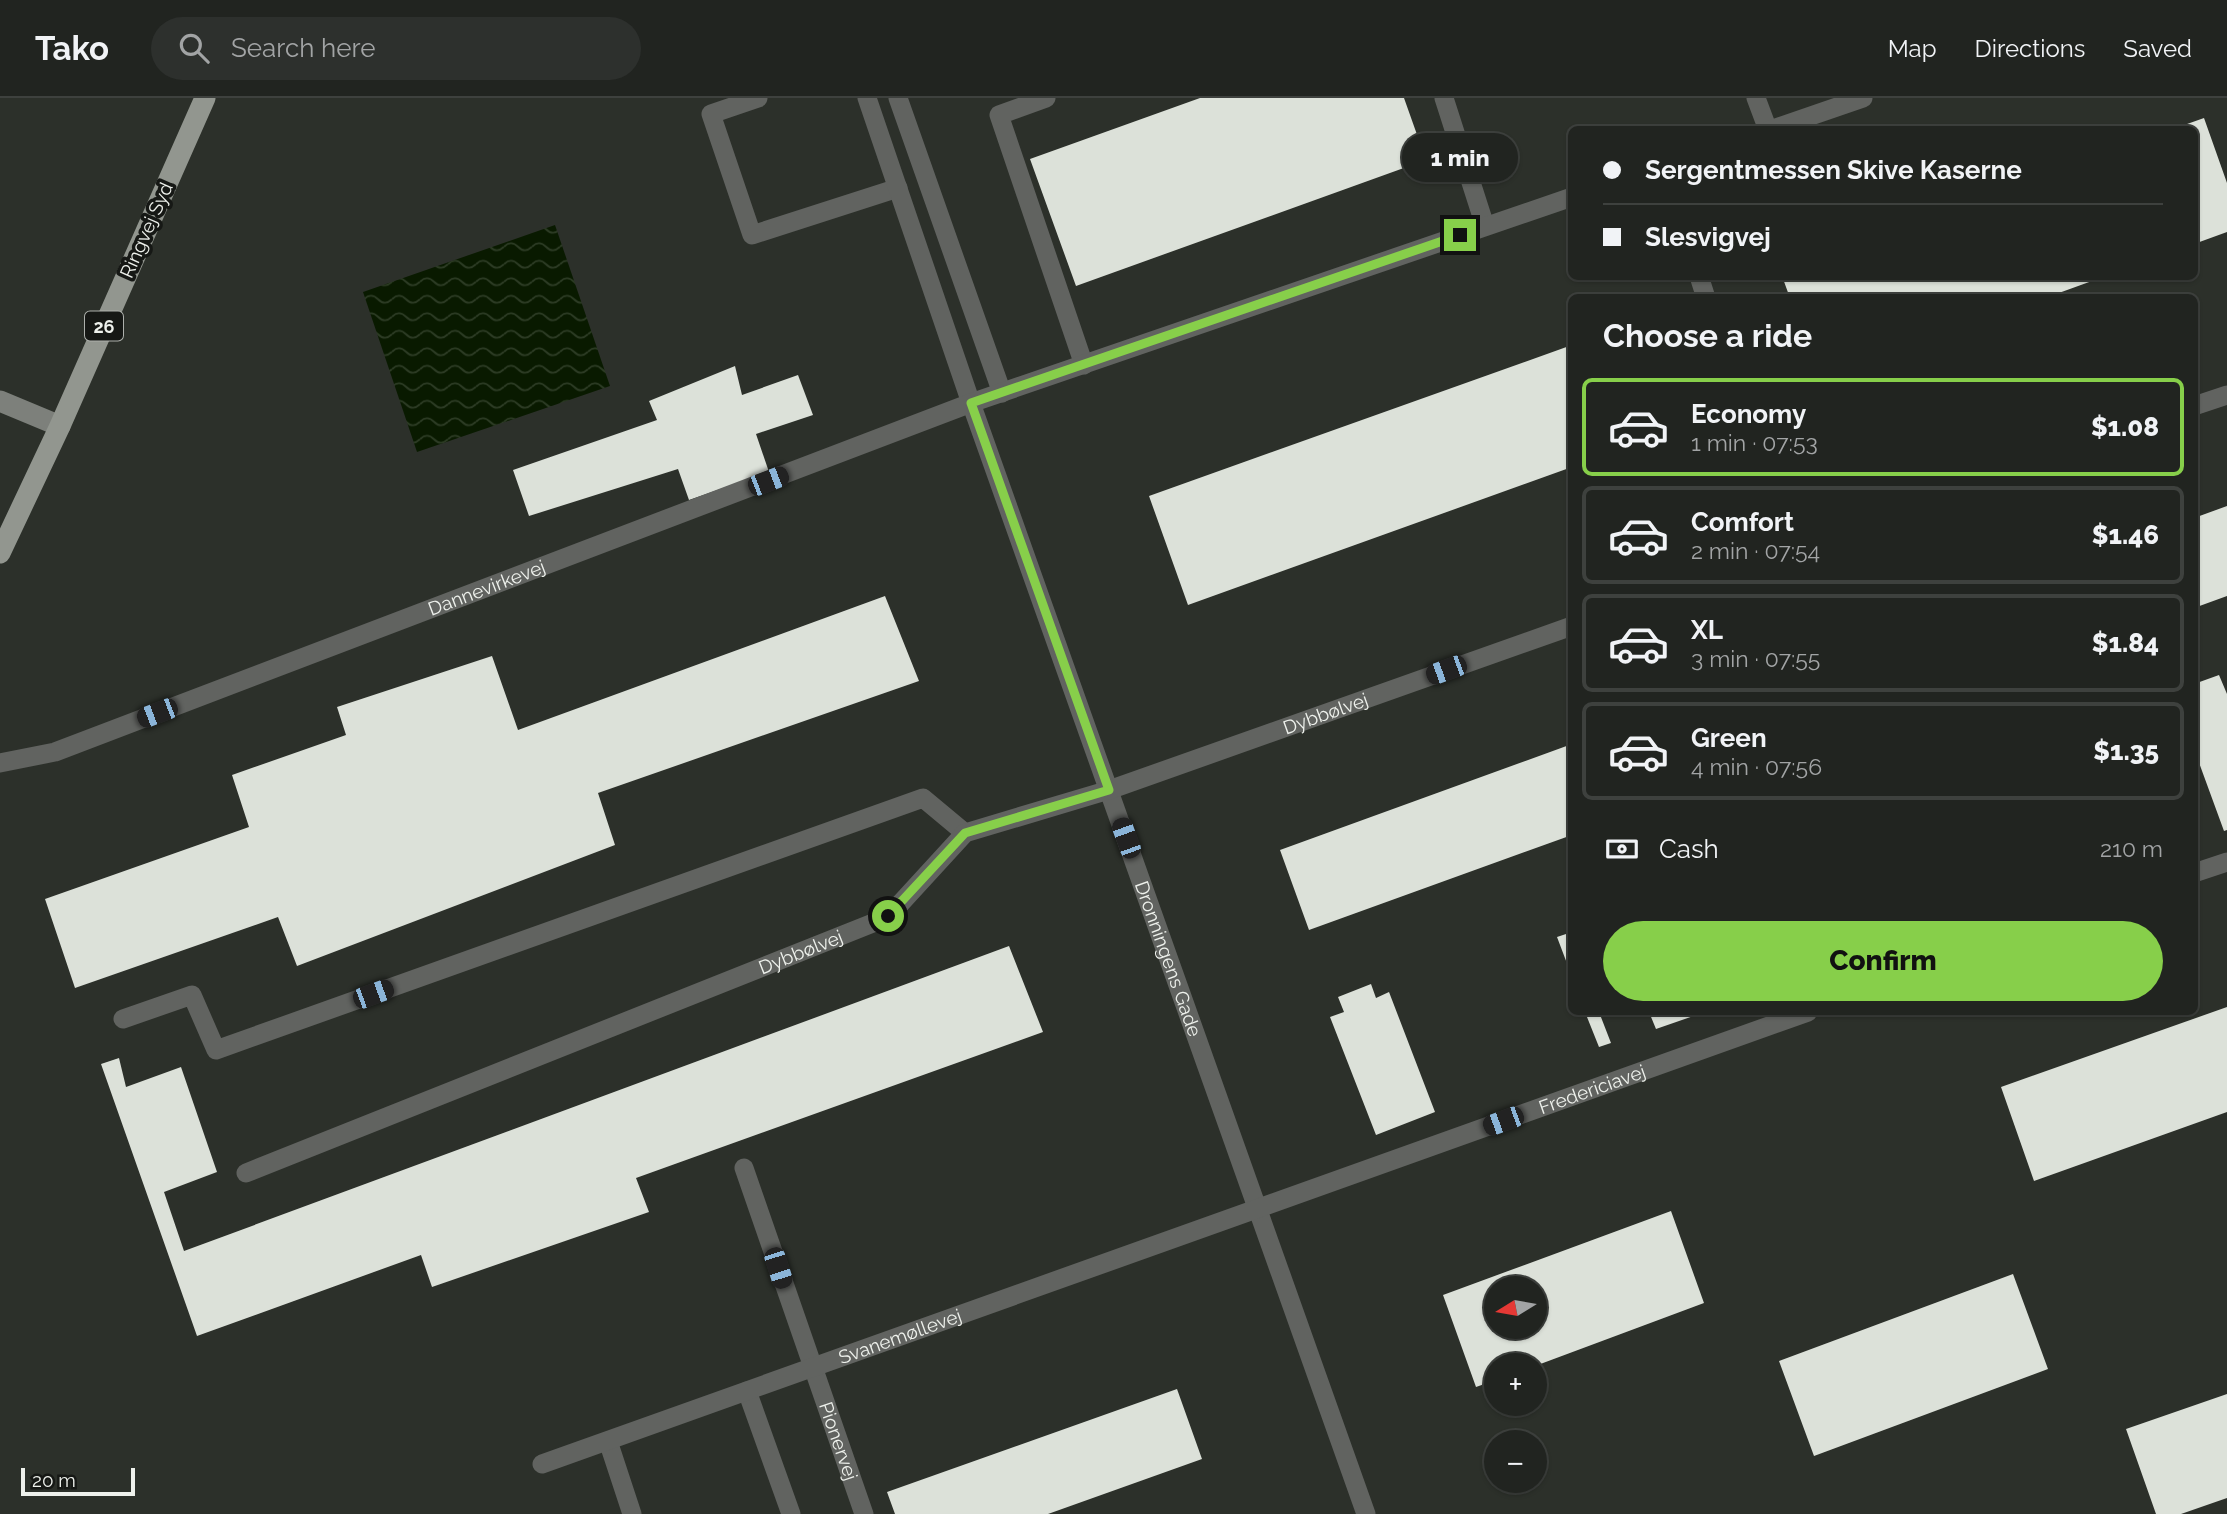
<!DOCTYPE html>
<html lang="en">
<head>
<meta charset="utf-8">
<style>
  :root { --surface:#212420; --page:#2d302d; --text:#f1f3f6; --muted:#a2a4a5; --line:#3e413e; --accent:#87cf4a }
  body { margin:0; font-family:Raleway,sans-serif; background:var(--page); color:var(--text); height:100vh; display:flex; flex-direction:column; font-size:26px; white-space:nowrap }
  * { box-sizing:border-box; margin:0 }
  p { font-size:23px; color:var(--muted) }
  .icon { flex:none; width:38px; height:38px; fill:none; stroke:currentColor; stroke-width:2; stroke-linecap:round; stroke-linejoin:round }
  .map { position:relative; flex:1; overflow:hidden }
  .side { position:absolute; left:1568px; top:196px; width:630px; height:721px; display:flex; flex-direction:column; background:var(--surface); border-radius:10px; box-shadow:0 2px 5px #0004,0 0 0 2px var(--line) }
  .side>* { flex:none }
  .hud { position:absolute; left:1568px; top:28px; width:630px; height:154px; border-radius:10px; box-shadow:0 2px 5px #0004,0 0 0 2px var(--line); display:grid; align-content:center; height:154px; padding:0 35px; background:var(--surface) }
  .needle { width:46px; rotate:259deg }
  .buttons { position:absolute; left:1484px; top:1178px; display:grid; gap:14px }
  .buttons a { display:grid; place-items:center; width:63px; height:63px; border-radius:50%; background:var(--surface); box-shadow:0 2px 5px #0004,0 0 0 2px var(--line); font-size:35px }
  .scale { position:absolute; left:21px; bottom:18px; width:114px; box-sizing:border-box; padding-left:7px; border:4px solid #eef1ec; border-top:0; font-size:19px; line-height:24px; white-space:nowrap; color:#eef1ec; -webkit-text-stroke:5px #161815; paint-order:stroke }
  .end { position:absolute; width:32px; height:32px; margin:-16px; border:9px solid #87cf4a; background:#111; box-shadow:0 0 0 4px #111 }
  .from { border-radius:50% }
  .bubble { position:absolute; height:49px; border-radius:24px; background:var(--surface); box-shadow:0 2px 5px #0004,0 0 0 2px var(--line); font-size:23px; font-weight:800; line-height:49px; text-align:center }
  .car { position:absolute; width:21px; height:42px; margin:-21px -10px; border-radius:9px; box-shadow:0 0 5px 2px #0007; background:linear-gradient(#222 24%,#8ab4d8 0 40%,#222 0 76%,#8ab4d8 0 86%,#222 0) }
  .hud b { display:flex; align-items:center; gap:24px; height:66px; font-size:26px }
  .hud b+b { border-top:2px solid var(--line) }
  .hud i { width:18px; height:18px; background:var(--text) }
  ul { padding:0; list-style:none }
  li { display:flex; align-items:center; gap:21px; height:98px; margin:0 14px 10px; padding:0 21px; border:4px solid var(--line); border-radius:10px }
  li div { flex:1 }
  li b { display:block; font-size:26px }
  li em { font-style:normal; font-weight:800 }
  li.active { border-color:var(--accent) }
  li>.icon { width:63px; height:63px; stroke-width:1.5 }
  h2 { padding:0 35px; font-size:32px; line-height:84px }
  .pay { display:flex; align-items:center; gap:18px; height:77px; padding:0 35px; font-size:26px }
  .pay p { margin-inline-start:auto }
  .button { display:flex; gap:14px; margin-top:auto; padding:14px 35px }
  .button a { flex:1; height:80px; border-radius:42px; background:var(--accent); color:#111; font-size:28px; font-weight:800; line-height:80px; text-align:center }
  header { display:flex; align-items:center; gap:42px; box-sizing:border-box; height:98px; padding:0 35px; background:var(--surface); border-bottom:2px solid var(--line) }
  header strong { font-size:33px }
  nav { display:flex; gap:38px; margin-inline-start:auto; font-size:24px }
  .search { width:490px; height:63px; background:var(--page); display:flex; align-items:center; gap:18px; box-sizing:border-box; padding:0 24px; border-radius:38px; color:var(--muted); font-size:26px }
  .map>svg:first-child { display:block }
</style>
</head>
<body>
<header>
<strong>Tako</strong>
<div class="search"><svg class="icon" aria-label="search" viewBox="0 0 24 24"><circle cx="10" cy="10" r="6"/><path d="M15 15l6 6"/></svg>Search here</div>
<nav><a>Map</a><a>Directions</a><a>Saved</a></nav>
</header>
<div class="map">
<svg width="2227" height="1416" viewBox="0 0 2227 1416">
  <defs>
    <pattern id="water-waves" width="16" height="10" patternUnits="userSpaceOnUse" patternTransform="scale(1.75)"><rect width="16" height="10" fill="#091a00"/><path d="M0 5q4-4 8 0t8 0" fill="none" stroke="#2d3c25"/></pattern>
  </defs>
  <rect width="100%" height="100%" fill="#2c302a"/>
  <path fill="url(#water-waves)" d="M555 127 610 288 417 354 363 194Z"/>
  <path fill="#dce1d9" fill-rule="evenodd" d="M1200 0H1404L1426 62 1076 188 1030 61Z
    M2204 20 2227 85V134L2194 146V32L2173 31Z
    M1782 178H2103V179L2045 200H1790Z
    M1572 247V369L1188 507 1149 398Z
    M735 268 742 297 798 277 813 317 756 336 769 374 689 402 678 371 529 418 513 372 657 322 649 303Z
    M2227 408V498L2194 510V420Z
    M885 498 919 583 598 695 615 747 297 868 278 819 75 890 45 801 249 729 232 677 346 637 337 609 492 558 518 632Z
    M2219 577 2227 596V732L2224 733 2194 651V586Z
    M1572 646V737L1309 832 1280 752Z
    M1569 835 1572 841 1571 876 1557 839Z
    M1009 848 1043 934 636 1080 649 1114 432 1189 421 1157 197 1238 101 966 119 960 126 989 181 969 217 1074 164 1094 184 1153Z
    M1371 886 1376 900 1389 894 1435 1014 1376 1037 1330 919 1344 914 1338 899Z
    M2227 909V1014L2034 1083 2001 989Z
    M1585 914H1599L1611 945 1599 949Z
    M1649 914H1705L1656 931Z
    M1671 1113 1704 1205 1535 1268 1496 1267V1282L1476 1289 1443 1197ZM1496 1190H1535V1228H1496Z
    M2013 1176 2048 1271 1814 1358 1779 1263Z
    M1177 1291 1202 1361 1048 1416H895L887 1394Z
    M2227 1296V1400L2181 1416H2156L2126 1331Z"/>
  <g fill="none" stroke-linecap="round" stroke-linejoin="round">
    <g stroke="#616360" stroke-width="19">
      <path d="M758 0 711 16 752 137 898 90"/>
      <path id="s1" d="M867 0 971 305 1366 1416"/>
      <path d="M898 0 1002 295"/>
      <path d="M1046 0 999 17 1084 267"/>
      <path d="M1444 0 1485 128"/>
      <path d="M1756 0 1768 32"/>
      <path d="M1770 32 1863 0"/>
      <path d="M1699 178 1706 200"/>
      <path d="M2194 308 2227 297"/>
      <path id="s2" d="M0 665 55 654 971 305 1572 99"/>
      <path d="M2194 775 2227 764"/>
      <path d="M123 921 192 897 216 952 923 700 965 735"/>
      <path id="s3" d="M744 1070 864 1416"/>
      <path id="s4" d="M246 1075 888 819 965 735 1109 692 1572 528"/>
      <path d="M747 1293 791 1416"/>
      <path d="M608 1343 632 1416"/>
      <path id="s5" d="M542 1366 1808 914"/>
    </g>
    <path stroke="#7d807b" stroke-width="21" d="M0 303 60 328"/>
    <path stroke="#92968f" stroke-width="21" d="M0 455 60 328 205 0"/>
  </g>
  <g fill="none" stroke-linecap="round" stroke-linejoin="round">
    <path stroke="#87cf4a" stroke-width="9" d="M888 818 965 735 1109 692 971 305 1460 137"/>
  </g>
  <g text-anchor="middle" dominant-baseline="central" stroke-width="7" stroke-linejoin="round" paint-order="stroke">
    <rect fill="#161815" stroke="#adb0ac" stroke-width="2" x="85" y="213.5" width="38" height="29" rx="5"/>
    <g font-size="18" font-weight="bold" fill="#eef1ec">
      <text x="104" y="228">26</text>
    </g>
    <g font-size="19" fill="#eef1ec" stroke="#161815">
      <text transform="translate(146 132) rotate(-66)">Ringvej Syd</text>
      <text stroke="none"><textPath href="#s2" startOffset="518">Dannevirkevej</textPath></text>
      <text stroke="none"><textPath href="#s4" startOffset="1185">Dybbølvej</textPath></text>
      <text stroke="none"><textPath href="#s4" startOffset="597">Dybbølvej</textPath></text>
      <text stroke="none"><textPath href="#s1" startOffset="912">Dronningens Gade</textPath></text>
      <text stroke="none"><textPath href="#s5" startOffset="1115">Fredericiavej</textPath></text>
      <text stroke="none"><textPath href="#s5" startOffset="380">Svanemøllevej</textPath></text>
      <text stroke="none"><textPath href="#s3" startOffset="289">Pionervej</textPath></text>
    </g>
  </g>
</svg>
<div class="buttons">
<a><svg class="needle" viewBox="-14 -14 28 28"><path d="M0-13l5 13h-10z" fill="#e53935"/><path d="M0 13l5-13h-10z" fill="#a2a4a5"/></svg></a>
<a>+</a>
<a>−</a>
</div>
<div class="scale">20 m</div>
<i class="end from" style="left:888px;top:818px"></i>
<i class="end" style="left:1460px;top:137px"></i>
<div class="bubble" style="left:1402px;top:35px;width:116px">1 min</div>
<i class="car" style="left:768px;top:383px;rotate:69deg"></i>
<i class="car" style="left:1446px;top:572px;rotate:250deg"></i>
<i class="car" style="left:157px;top:615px;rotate:249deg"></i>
<i class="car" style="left:1126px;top:740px;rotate:340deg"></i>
<i class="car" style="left:373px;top:896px;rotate:70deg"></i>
<i class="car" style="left:1503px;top:1023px;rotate:250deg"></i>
<i class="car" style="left:778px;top:1170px;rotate:162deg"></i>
<div class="hud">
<b><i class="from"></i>Sergentmessen Skive Kaserne</b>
<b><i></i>Slesvigvej</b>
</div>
<section class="side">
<h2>Choose a ride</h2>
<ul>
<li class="active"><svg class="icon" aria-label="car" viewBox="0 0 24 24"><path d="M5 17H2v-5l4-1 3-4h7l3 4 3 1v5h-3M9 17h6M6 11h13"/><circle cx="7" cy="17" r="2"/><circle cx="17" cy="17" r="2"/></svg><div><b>Economy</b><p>1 min · 07:53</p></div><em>$1.08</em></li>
<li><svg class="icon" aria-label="car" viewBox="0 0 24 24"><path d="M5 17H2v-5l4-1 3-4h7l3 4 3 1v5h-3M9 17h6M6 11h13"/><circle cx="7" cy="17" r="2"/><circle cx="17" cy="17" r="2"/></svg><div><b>Comfort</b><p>2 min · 07:54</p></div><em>$1.46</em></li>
<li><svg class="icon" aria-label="car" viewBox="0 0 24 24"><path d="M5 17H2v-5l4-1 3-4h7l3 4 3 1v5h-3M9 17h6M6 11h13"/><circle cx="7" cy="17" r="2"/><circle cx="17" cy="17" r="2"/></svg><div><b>XL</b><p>3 min · 07:55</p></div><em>$1.84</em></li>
<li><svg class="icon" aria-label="car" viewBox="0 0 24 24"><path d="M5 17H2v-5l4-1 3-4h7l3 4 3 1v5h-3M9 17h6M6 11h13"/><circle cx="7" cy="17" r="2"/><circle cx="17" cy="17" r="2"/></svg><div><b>Green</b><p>4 min · 07:56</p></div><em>$1.35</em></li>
</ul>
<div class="pay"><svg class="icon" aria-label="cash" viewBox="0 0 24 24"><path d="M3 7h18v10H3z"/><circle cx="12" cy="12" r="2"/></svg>Cash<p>210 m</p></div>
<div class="button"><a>Confirm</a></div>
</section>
</div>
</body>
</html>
